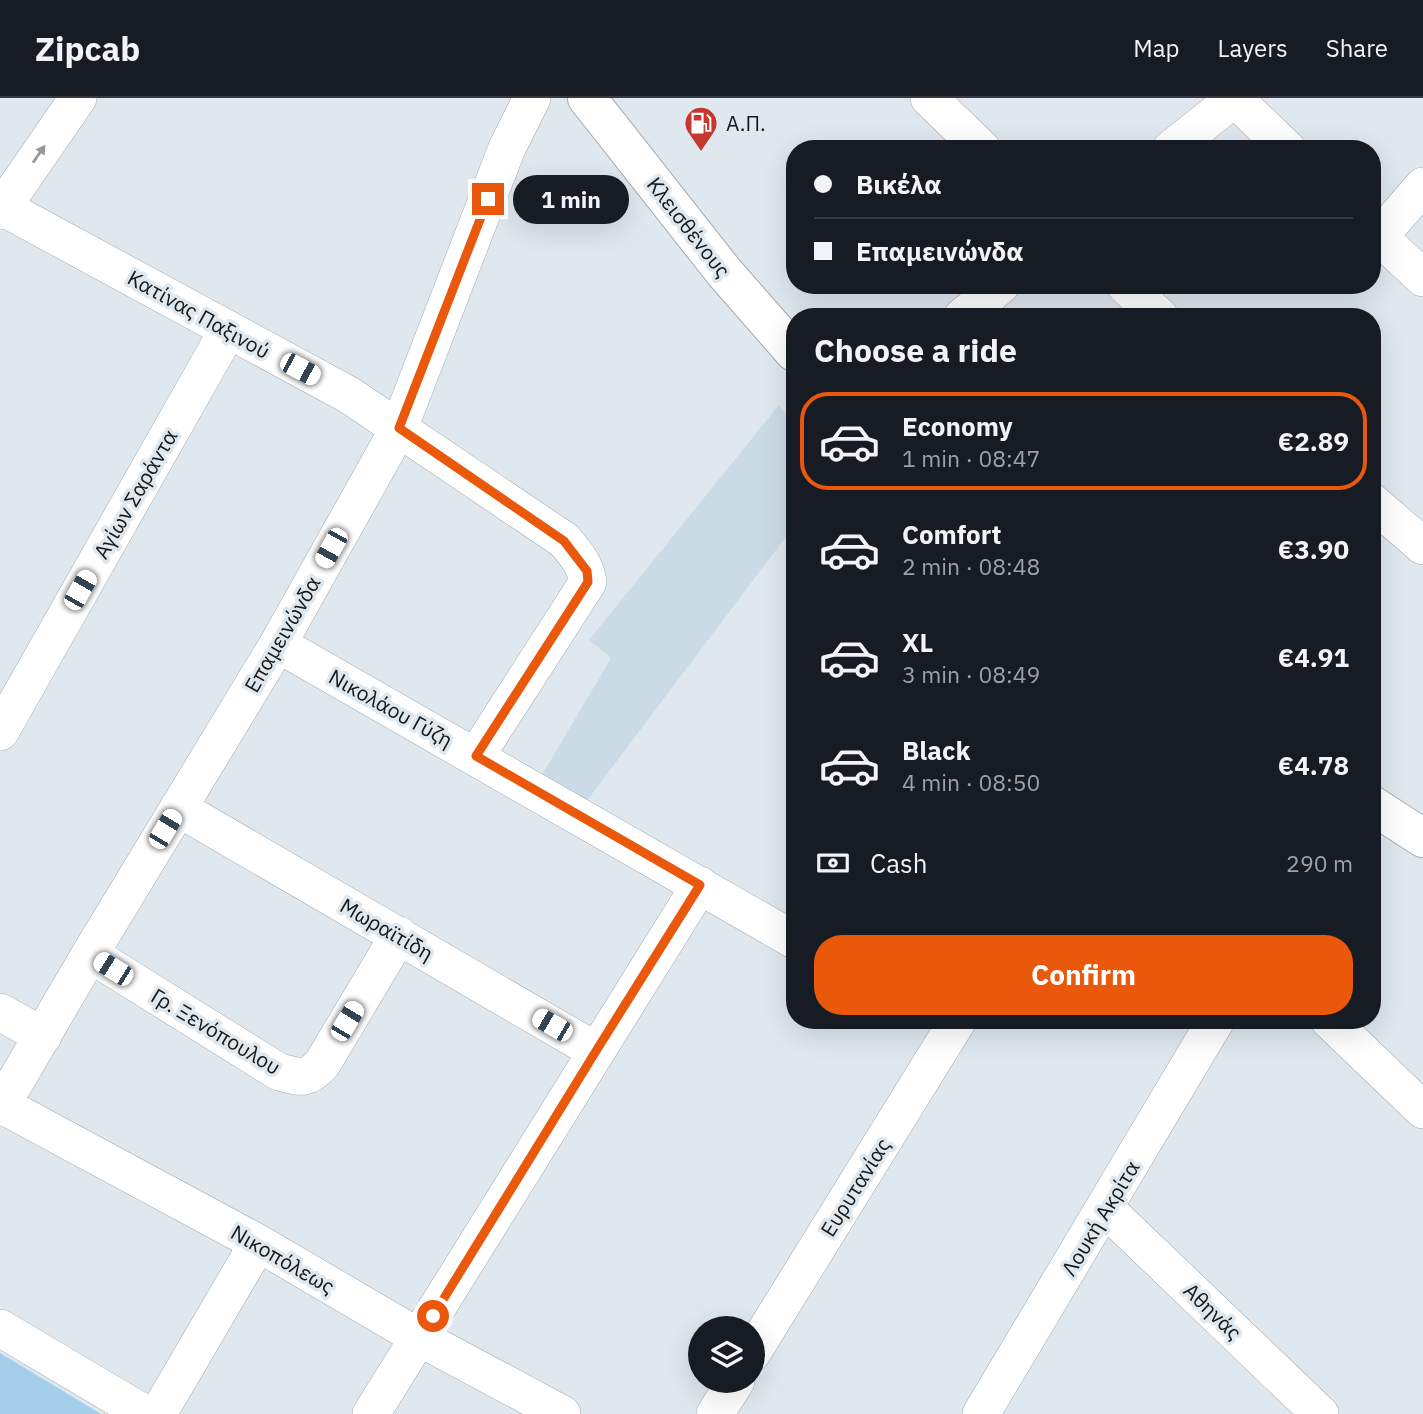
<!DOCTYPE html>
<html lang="en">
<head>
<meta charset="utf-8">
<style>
  :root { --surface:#171b24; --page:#20242c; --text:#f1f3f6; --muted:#9ea1a6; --line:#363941; --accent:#ea580c }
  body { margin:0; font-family:"IBM Plex Sans",sans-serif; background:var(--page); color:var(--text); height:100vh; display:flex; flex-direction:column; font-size:26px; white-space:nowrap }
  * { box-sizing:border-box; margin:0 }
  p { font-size:23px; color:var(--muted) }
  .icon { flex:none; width:38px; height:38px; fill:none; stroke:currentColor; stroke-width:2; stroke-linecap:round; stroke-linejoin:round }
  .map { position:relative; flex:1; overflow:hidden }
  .side { position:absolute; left:786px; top:210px; width:595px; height:721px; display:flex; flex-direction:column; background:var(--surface); border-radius:28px; box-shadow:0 7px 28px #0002 }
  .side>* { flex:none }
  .banner { position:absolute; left:786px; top:42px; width:595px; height:154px; border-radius:28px; box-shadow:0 7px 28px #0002; display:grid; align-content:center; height:154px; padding:0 28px; background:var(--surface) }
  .controls { position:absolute; left:688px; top:1218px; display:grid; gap:14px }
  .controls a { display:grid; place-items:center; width:77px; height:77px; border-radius:50%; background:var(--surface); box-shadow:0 7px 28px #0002; font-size:35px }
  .end { position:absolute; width:32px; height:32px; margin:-16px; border:9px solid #ea580c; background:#fff; box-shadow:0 0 0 4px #fff }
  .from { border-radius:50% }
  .bubble { position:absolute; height:49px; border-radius:24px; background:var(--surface); box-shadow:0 7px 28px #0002; font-size:23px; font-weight:700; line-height:49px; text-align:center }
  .car { position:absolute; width:21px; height:42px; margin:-21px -10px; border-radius:9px; box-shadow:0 0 5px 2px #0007; background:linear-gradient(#fff 24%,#345 0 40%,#fff 0 76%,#345 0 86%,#fff 0) }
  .banner b { display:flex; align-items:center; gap:24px; height:66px; font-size:26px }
  .banner b+b { border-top:2px solid var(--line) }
  .banner i { width:18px; height:18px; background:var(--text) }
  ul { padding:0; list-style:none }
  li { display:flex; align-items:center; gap:21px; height:98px; margin:0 14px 10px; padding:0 14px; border:4px solid transparent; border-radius:28px }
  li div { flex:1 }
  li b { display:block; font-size:26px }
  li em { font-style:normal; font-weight:700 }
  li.on { border-color:var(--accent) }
  li>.icon { width:63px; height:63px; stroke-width:1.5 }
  h2 { padding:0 28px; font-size:32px; line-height:84px }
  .pay { display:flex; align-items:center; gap:18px; height:77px; padding:0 28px; font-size:26px }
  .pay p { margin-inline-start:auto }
  .button { display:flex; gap:14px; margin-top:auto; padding:14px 28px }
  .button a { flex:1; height:80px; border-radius:28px; background:var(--accent); color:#fff; font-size:28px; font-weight:700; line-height:80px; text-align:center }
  header { display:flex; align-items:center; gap:42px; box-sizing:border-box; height:98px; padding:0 35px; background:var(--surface); border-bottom:2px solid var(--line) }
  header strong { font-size:33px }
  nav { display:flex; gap:38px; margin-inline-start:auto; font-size:24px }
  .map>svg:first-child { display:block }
</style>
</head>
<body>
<header>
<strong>Zipcab</strong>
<nav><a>Map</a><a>Layers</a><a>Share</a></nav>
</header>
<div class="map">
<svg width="1423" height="1316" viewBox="0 0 1423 1316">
  <rect width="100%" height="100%" fill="#dfe8ef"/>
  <path fill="#cbdbe6" d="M779 307 794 327V428L583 708 539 682 611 560 589 542Z"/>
  <path fill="#a4ceea" d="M0 1255 101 1316H0Z"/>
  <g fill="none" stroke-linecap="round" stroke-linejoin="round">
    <defs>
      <path id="minor" d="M929 0 982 51
        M1234 0 1287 51
        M1171 51 1235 0
        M2 109 349 297 564 442C575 455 586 467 588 484L476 658
        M0 113 78 0
        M1372 132 1423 180
        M1379 139 1423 88
        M1125 187 1160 219
        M962 219 1001 187
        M1372 404 1423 448
        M278 546 794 842
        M0 634 228 232
        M178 710 596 953
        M90 856 279 974C300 979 306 983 322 966L399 837
        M0 914 43 938
        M1329 922 1423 1012
        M2 1007 258 1145 420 1240 562 1316
        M0 1010 90 856 278 546 399 330 507 50 532 0
        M1106 1111 1320 1316
        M0 1230 145 1316
        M752 1255 958 922
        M158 1316 258 1145
        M371 1316 700 787
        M715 1316 736 1283
        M981 1316 1216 922"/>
      <path id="major" d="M587 0 724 174 794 254
        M1372 707 1423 740"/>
    </defs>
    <use href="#minor" stroke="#a1aab0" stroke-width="38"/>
    <use href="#major" stroke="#a1aab0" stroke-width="40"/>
    <use href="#minor" stroke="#fff" stroke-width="37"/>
    <use href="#major" stroke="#fff" stroke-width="38"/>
  </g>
  <defs><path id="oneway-solid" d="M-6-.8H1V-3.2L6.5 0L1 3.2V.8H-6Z" transform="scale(1.75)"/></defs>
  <use fill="#969898" href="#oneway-solid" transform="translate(39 56) rotate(-55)"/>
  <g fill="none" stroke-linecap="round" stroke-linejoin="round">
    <path stroke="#ea580c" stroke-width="9" d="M433 1218 596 953 700 787 476 658 588 484 587 473 564 443 399 330 488 101"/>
  </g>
  <defs>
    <symbol id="fuel-pin" viewBox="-11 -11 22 30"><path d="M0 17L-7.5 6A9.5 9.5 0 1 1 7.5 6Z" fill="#c6382f" stroke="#dfe8ef"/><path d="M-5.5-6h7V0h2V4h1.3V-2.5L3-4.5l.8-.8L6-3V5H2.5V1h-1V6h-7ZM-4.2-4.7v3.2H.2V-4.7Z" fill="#fff"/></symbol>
  </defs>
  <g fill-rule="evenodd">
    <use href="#fuel-pin" x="682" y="6" width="38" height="52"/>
  </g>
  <g text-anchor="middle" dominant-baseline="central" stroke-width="7" stroke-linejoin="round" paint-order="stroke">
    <g font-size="21" fill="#16191b" stroke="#dfe8ef" text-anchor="start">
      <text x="726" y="25">Α.Π.</text>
    </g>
    <g font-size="21" fill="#16191b" stroke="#dfe8ef">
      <text transform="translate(689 129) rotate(52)">Κλεισθένους</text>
      <text transform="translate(199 216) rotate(29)">Κατίνας Παξινού</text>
      <text transform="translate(135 396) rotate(-60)">Αγίων Σαράντα</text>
      <text transform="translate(282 536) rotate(-60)">Επαμεινώνδα</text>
      <text transform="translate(391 610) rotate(29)">Νικολάου Γύζη</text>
      <text transform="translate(387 831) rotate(30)">Μωραϊτίδη</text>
      <text transform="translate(216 933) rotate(31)">Γρ. Ξενόπουλου</text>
      <text transform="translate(855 1089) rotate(-58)">Ευρυτανίας</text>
      <text transform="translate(1100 1120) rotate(-59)">Λουκή Ακρίτα</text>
      <text transform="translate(283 1161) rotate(30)">Νικοπόλεως</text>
      <text transform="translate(1213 1213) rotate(44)">Αθηνάς</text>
    </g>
  </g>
</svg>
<div class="controls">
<a><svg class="icon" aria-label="layers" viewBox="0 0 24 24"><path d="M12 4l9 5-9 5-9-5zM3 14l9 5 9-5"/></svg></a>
</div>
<i class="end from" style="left:433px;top:1218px"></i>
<i class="end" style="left:488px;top:101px"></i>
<div class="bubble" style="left:513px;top:77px;width:116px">1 min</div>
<i class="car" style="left:300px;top:271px;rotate:118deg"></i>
<i class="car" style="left:331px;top:450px;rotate:209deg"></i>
<i class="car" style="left:80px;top:492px;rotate:30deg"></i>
<i class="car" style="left:165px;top:731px;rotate:31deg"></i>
<i class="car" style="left:113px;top:871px;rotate:302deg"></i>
<i class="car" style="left:347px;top:923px;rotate:31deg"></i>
<i class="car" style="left:552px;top:927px;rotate:300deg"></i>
<div class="banner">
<b><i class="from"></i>Βικέλα</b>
<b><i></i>Επαμεινώνδα</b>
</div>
<section class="side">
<h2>Choose a ride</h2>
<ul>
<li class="on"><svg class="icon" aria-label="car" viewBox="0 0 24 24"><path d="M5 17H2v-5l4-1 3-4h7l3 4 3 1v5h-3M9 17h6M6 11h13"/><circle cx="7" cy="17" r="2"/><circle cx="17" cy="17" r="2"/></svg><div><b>Economy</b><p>1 min · 08:47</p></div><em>€2.89</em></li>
<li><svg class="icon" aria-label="car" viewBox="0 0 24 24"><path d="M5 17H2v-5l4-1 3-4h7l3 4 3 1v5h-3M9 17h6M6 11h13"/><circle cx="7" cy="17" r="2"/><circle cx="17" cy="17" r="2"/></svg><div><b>Comfort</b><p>2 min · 08:48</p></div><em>€3.90</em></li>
<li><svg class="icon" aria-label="car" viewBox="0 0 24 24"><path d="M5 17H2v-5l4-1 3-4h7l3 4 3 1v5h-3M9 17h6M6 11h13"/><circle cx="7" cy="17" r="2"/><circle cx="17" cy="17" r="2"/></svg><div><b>XL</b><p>3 min · 08:49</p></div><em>€4.91</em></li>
<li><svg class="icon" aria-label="car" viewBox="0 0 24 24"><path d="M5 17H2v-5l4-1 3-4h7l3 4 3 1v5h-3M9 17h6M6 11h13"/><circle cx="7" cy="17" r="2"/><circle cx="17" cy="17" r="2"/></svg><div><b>Black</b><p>4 min · 08:50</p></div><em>€4.78</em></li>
</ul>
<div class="pay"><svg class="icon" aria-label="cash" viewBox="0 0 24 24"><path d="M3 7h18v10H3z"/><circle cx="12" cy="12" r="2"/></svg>Cash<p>290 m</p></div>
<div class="button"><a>Confirm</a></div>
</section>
</div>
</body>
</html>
